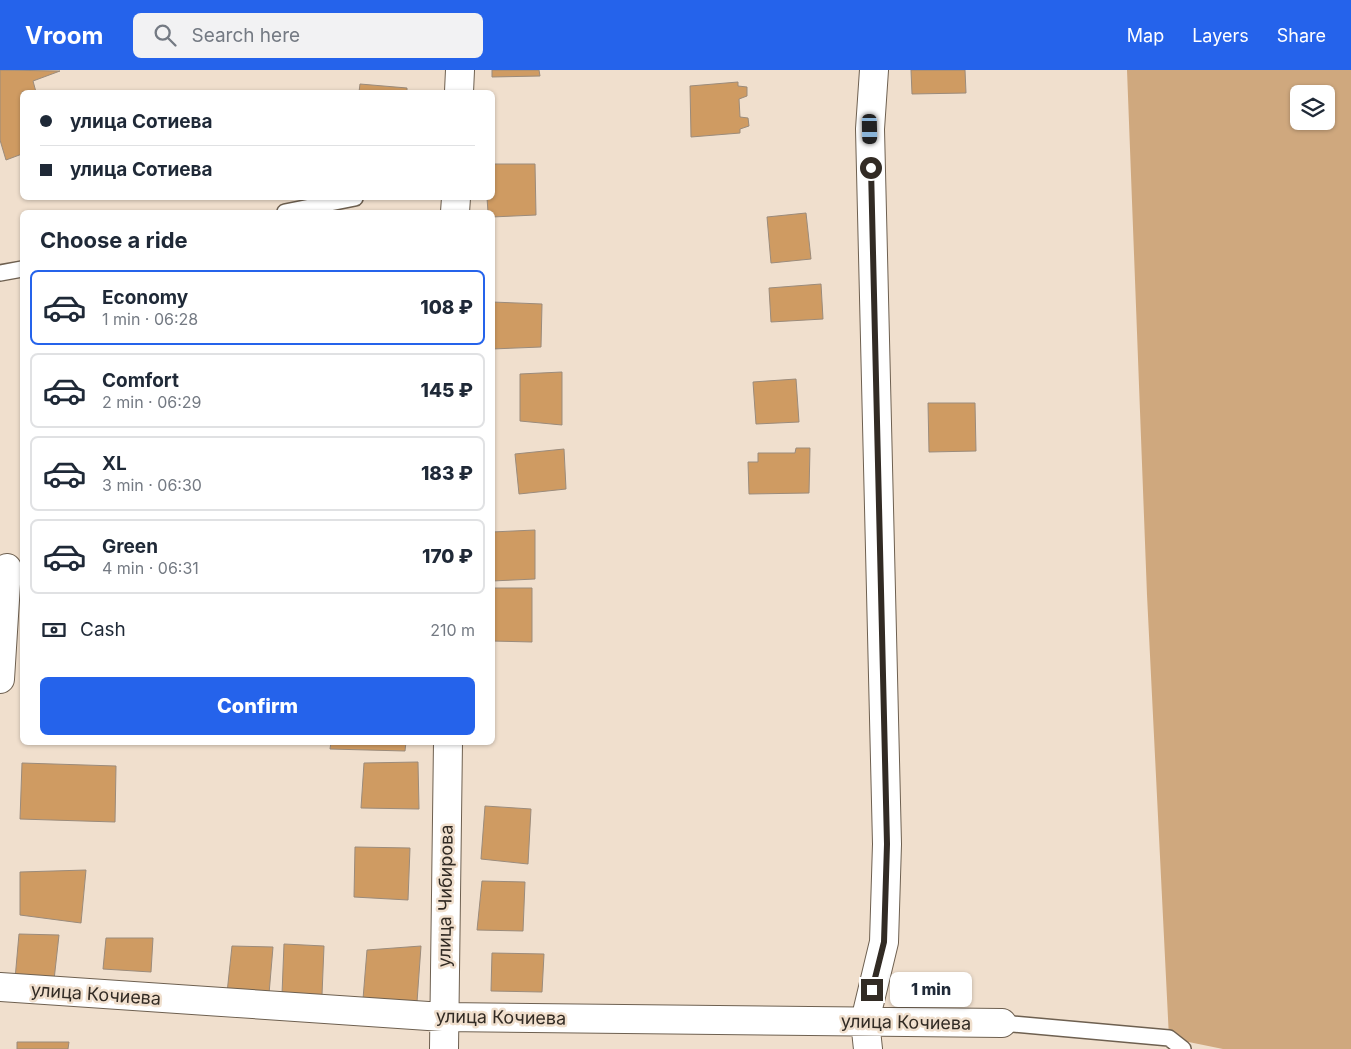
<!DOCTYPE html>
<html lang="en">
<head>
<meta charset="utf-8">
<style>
  :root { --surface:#fff; --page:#f2f2f3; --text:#1f2937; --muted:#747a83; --line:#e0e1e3; --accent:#2563eb }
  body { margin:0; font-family:Inter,sans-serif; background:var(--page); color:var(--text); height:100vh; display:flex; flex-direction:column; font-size:19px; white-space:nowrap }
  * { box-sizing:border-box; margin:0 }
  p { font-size:16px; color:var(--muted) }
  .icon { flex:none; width:28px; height:28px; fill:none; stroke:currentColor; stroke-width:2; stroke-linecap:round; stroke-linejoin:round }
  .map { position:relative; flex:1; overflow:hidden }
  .drawer { position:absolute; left:20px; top:140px; width:475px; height:535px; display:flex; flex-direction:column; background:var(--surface); border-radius:8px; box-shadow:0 1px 4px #0004 }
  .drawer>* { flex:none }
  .banner { position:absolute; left:20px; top:20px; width:475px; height:110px; border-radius:8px; box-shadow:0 1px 4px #0004; display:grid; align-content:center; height:110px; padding:0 20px; background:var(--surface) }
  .fabs { position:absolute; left:1290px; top:15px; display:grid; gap:10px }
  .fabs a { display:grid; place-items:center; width:45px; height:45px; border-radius:8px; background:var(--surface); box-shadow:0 1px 4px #0004; font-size:25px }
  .end { position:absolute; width:22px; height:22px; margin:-11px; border:6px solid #322b24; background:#fff; box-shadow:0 0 0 2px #fff }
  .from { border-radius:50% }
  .bubble { position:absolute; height:35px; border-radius:8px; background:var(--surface); box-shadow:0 1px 4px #0004; font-size:16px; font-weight:800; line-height:35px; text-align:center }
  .car { position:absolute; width:15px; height:30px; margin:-15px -8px; border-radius:6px; box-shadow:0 0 4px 1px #0007; background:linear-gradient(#222 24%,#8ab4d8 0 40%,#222 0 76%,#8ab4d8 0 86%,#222 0) }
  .banner b { display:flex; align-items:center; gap:18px; height:48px; font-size:19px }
  .banner b+b { border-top:1px solid var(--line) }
  .banner i { width:12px; height:12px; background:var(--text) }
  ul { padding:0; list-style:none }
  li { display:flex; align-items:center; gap:15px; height:75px; margin:0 10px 8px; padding:0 10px; border:2px solid var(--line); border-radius:8px }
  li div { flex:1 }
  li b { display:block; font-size:19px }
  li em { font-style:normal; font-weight:800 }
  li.selected { border-color:var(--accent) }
  li>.icon { width:45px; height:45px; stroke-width:1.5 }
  h2 { padding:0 20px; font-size:22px; line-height:60px }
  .pay { display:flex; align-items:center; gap:12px; height:55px; padding:0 20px; font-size:19px }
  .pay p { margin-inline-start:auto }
  .button { display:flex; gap:10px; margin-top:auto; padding:10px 20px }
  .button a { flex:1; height:58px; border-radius:8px; background:var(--accent); color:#fff; font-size:20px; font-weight:800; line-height:58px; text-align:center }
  header { display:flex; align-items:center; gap:30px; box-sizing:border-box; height:70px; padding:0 25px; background:var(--accent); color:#fff }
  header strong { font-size:24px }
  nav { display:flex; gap:28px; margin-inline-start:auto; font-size:18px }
  .search { width:350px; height:45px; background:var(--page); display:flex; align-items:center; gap:12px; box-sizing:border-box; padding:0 18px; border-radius:8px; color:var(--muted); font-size:19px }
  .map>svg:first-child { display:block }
</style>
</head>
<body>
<header>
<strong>Vroom</strong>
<div class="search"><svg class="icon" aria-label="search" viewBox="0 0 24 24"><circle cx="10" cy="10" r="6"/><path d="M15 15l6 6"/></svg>Search here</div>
<nav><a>Map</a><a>Layers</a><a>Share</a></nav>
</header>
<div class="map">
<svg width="1351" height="979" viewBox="0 0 1351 979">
  <rect width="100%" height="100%" fill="#f0dfcd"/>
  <path fill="#cfa87e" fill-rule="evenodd" d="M1127 0H1351V979H1223L1169 968 1147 525ZM1299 24H1326V51H1299Z"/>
  <path fill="#cf9b62" stroke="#9b8b7b" d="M0 0 60 1 33 11 36 22H22V84L6 90 0 70Z
    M492 0H539L540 6 492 7Z
    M911 0H965L966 23 912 24Z
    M738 12V16L747 17V26L739 29 740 47 748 48 749 56 740 59V63L691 67 690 16Z
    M360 14 407 18V22H359Z
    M492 94H535L536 145 492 147V142H488L487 128H492Z
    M806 143 811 189 771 193 767 147Z
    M821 214 823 249 771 252 769 218Z
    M492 232 542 234 541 277 492 279Z
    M562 302V355L520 351V304Z
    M796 309 799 352 756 354 753 312Z
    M928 333H975L976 381 929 382Z
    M796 378H810L809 423 749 424 748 392H758V383H795Z
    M564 379 566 419 519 424 515 384Z
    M535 460V509L492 511V462Z
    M492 518H532V572L492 571Z
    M331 672H406L405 681 330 679Z
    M418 692 419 739 361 738 364 693Z
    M22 693 116 696 115 752 20 749Z
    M485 736 531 739 528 794 481 789Z
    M355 777 410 778 408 830 354 827Z
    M86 800 81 853 20 845V802Z
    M482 811 525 812 523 861 477 860Z
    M19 864 59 865 54 910 15 909Z
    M106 868H153L151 902 103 899Z
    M284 874 324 876 322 925 282 924Z
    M232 876 273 877 269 924 227 923Z
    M421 876 417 932 363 929 367 880Z
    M492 883 544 884 542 922 491 921Z
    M17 972H69L68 979H17Z"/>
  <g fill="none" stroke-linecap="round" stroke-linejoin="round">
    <defs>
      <path id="lane" d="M285 142 355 128
        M0 203 22 199
        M1002 953 1169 968 1183 979"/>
      <path id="street" d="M459 22 460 0
        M455 142 456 128
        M0 609 7 498
        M0 917 443 947 1002 953
        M444 979 448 672
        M868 979 865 951 884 872 887 774 870 59 874 0"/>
    </defs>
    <use href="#lane" stroke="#6e6050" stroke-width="18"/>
    <use href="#street" stroke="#6e6050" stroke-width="30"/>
    <use href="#lane" stroke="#fff" stroke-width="15"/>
    <use href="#street" stroke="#fff" stroke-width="28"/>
  </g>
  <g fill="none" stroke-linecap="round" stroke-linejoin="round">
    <path stroke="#322b24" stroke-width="6" d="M871 98 887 774 884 872 872 920"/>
  </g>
  <g text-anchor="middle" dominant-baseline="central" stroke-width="5" stroke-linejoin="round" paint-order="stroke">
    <g font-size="18" fill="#322b24" stroke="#f0dfcd">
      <text transform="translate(445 826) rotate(-89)">улица Чибирова</text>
      <text transform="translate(96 924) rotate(4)">улица Кочиева</text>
      <text transform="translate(501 947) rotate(1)">улица Кочиева</text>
      <text transform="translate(906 952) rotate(1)">улица Кочиева</text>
    </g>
  </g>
</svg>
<div class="fabs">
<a><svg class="icon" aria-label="layers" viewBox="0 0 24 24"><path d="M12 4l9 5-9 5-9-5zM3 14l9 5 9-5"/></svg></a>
</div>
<i class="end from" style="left:871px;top:98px"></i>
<i class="end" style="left:872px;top:920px"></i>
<div class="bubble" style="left:890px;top:902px;width:82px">1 min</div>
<i class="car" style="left:870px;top:59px;rotate:179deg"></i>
<div class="banner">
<b><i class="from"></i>улица Сотиева</b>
<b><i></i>улица Сотиева</b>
</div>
<section class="drawer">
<h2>Choose a ride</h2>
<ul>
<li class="selected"><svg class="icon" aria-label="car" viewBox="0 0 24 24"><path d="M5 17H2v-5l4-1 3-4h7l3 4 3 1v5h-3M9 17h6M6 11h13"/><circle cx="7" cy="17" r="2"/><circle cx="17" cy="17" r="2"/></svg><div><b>Economy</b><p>1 min · 06:28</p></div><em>108 ₽</em></li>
<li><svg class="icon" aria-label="car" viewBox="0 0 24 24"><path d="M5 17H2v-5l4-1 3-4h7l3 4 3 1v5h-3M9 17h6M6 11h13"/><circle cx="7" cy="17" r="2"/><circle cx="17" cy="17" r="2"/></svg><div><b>Comfort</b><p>2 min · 06:29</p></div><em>145 ₽</em></li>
<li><svg class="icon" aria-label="car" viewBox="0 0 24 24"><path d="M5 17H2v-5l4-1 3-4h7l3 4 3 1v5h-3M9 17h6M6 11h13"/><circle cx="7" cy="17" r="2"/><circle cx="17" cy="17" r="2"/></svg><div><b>XL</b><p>3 min · 06:30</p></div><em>183 ₽</em></li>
<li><svg class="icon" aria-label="car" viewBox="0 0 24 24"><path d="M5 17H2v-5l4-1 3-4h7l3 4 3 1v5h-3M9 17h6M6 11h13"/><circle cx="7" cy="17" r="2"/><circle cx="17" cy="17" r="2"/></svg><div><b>Green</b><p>4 min · 06:31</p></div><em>170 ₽</em></li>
</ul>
<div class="pay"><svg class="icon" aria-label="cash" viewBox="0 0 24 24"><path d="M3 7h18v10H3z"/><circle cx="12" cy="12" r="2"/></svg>Cash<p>210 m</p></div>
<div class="button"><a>Confirm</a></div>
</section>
</div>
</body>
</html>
